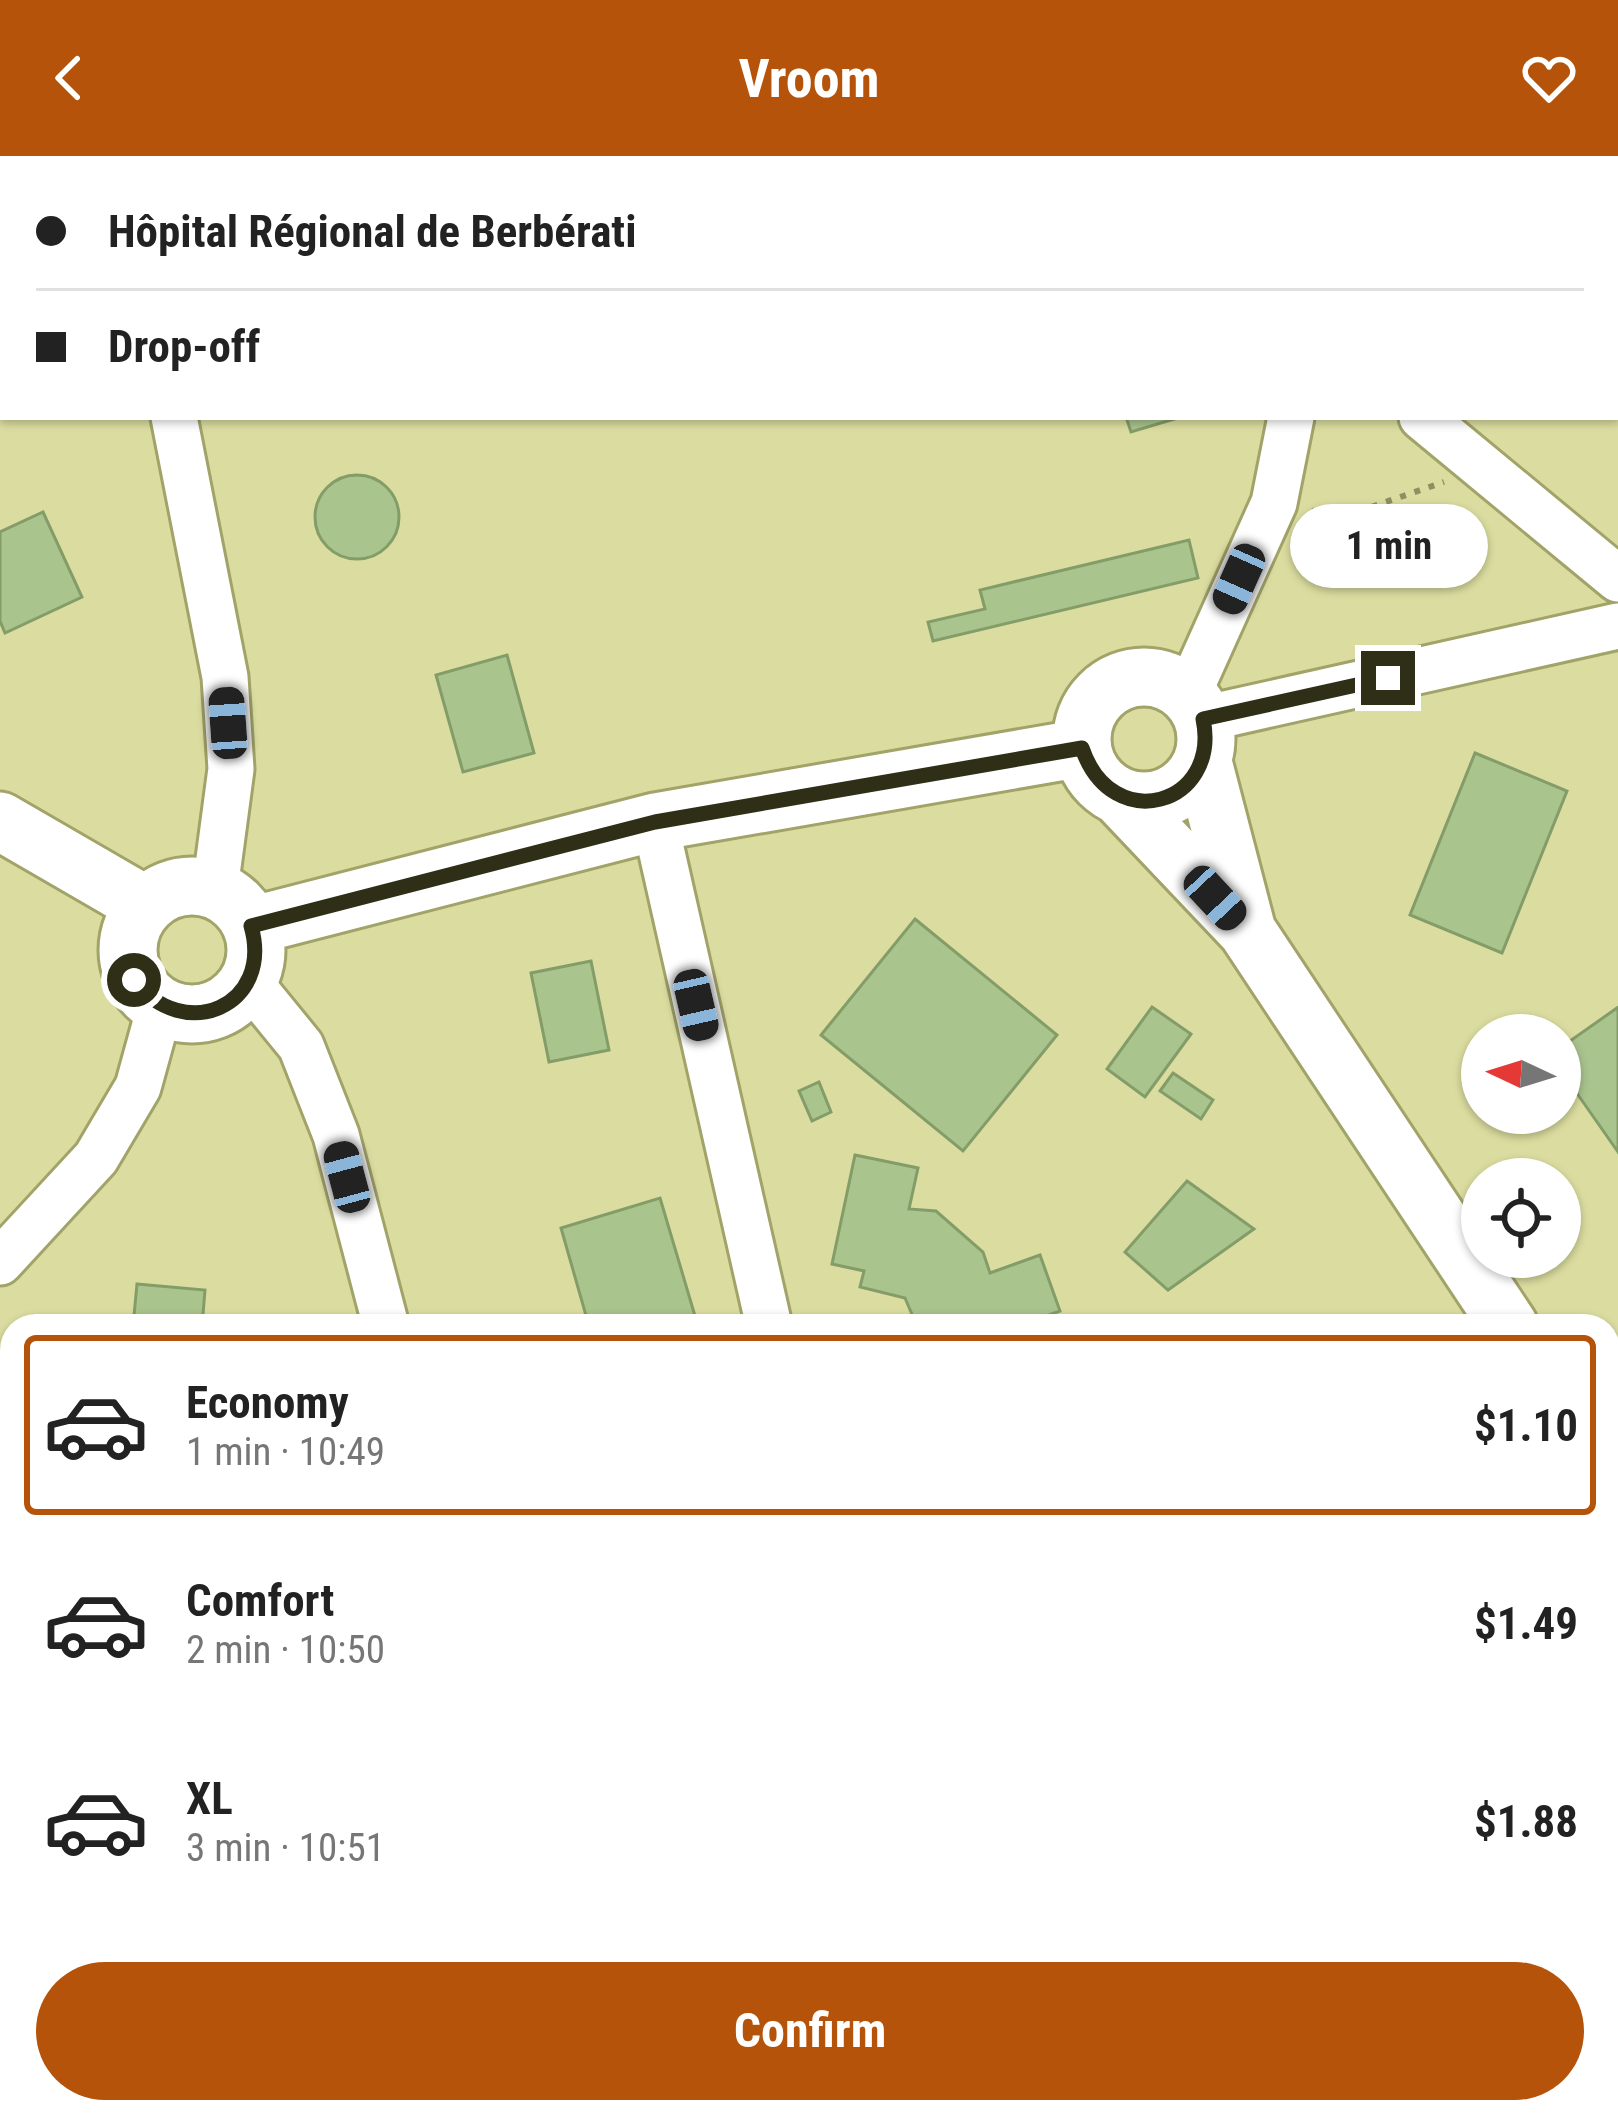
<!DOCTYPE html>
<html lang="en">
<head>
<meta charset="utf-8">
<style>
  :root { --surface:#fff; --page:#f6f6f6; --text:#222; --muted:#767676; --line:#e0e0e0; --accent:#b45309 }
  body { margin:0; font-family:"Roboto Condensed",sans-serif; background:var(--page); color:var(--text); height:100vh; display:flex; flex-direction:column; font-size:45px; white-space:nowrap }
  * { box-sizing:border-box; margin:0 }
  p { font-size:39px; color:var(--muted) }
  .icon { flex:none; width:66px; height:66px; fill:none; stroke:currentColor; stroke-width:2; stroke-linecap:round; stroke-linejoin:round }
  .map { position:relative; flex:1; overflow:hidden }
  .details { position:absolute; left:0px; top:1158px; width:1620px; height:810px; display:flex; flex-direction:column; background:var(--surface); border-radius:36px 36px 0 0; box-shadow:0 3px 9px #0004 }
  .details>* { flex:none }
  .top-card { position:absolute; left:0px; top:0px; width:1620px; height:264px; box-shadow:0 3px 9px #0004; display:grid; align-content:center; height:264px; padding:0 36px; background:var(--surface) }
  .needle { width:78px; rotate:274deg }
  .fabs { position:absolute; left:1461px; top:858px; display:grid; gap:24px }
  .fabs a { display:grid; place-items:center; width:120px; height:120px; border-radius:50%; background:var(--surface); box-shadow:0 3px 9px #0004; font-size:60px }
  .end { position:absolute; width:54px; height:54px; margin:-27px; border:15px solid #2f2f17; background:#fff; box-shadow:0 0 0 6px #fff }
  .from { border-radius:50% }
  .bubble { position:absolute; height:84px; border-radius:42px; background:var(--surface); box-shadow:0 3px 9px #0004; font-size:39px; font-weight:700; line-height:84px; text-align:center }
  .car { position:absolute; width:36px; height:72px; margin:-36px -18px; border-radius:15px; box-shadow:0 0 9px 3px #0007; background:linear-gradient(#222 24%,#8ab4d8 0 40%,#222 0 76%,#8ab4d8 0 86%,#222 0) }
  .top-card b { display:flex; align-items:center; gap:42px; height:114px; font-size:45px }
  .top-card b+b { border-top:3px solid var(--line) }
  .top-card i { width:30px; height:30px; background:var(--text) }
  ul { padding:21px 0 0; list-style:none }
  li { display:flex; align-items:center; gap:36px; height:180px; margin:0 24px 18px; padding:0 12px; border:6px solid transparent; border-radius:12px }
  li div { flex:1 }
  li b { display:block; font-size:45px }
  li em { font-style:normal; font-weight:700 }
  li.selected { border-color:var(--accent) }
  li>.icon { width:108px; height:108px; stroke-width:1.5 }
  .cta { display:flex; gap:24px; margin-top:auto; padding:24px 36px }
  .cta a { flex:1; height:138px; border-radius:72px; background:var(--accent); color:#fff; font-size:48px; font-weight:700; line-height:138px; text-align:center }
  header { display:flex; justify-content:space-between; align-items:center; height:156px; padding:0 36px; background:var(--accent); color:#fff; font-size:54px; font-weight:700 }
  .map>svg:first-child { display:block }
</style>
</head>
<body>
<header><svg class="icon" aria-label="back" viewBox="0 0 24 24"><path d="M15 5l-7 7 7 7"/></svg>Vroom<svg class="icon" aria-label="heart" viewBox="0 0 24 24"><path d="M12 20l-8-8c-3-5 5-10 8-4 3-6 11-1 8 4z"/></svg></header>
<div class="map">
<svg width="1618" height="1968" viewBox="0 0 1618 1968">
  <rect width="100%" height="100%" fill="#dbdda0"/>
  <path fill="#aac48e" stroke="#849d68" stroke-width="3" d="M1126 261H1181L1131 276Z
    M315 361a42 42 0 1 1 84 0a42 42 0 1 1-84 0Z
    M43 356 82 441 5 477 0 465V376Z
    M1189 384 1198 422 933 485 928 466 985 453 980 434Z
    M507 499 534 597 463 616 436 519Z
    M1475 597 1567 635 1502 797 1410 759Z
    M915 763 1057 879 963 995 821 879Z
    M591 805 609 894 549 906 531 817Z
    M1152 851 1191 878 1145 941 1107 913Z
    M1617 852 1618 855V996L1560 913V892Z
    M1173 917 1213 944 1201 963 1160 935Z
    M819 926 831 956 812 965 799 935Z
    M855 999 918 1012 909 1053 936 1055 983 1096 990 1117 1040 1099 1060 1155 1018 1170H917L905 1142 860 1131 864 1115 832 1108Z
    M1187 1025 1254 1073 1168 1134 1125 1096Z
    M660 1042 698 1170H589L561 1072Z
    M137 1128 205 1134 202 1170H133Z
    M0 1771 12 1772V1807L0 1806Z
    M0 1916 12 1918V1956H33L31 1968H0Z
    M1618 1930V1968H1601L1595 1956H1608V1936Z
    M259 1956H333L332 1968H258Z
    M532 1956 565 1962 563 1968H530Z
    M804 1956H871L872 1959 807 1968Z
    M396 1958 446 1963 445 1968H395Z"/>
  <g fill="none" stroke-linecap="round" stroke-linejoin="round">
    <defs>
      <path id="minor" d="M133 0V3
        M1206 0 1208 3
        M0 237 3 236
        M174 261 225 521 231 613 215 733
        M1422 261 1618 423
        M1188 538 1274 347 1291 261
        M1203 563 1618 470
        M655 666 769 1170
        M248 825 301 890 336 979 386 1170
        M0 1106 96 1002 138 931 160 851
        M950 1956 953 1968"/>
      <path id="major" d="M1082 583a62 62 0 1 1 124 0a62 62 0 1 1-124 0Z
        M1203 606 1246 771
        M1120 641 1247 775 1509 1170
        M0 665 145 749
        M128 794a64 64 0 1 1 128 0a64 64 0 1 1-128 0Z
        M251 770 655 666 1082 592
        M1608 1339 1618 1356"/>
    </defs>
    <use href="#minor" stroke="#a2a368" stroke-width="51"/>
    <use href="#major" stroke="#a2a368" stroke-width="63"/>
    <path stroke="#8e8f62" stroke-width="6" stroke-dasharray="6 9" stroke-linecap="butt" d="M1312 355 1371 351 1444 326
      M0 1394 12 1389
      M0 1549 12 1560
      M78 1968 83 1956"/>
    <use href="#minor" stroke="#fff" stroke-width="45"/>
    <use href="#major" stroke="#fff" stroke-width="57"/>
  </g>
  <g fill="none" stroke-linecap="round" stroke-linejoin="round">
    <path stroke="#2f2f17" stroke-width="15" d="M134 824C184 889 274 850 251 770L655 666 1082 592C1112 681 1221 649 1203 563L1388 522"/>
  </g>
</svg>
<div class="fabs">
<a><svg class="needle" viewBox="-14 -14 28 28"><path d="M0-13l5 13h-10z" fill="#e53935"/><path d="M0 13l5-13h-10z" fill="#767676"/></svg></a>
<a><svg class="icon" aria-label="locate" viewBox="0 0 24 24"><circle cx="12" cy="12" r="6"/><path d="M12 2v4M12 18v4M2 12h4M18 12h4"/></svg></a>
</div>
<i class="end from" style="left:134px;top:824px"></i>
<i class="end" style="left:1388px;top:522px"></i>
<div class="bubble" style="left:1290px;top:348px;width:198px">1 min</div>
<i class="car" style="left:1239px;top:423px;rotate:204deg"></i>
<i class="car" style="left:228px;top:567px;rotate:356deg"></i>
<i class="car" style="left:1215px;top:742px;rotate:137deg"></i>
<i class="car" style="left:696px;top:849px;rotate:167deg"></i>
<i class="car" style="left:347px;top:1021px;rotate:345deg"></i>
<div class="top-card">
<b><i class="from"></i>Hôpital Régional de Berbérati</b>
<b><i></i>Drop-off</b>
</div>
<section class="details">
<ul>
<li class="selected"><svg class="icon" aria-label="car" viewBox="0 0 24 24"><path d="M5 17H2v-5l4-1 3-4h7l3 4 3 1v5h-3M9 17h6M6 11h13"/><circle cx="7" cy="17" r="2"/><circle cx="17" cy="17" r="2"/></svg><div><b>Economy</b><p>1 min · 10:49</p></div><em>$1.10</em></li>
<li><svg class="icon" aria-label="car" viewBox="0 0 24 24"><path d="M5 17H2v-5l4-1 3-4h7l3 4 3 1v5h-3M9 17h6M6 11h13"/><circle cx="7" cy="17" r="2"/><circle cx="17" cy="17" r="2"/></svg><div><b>Comfort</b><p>2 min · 10:50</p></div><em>$1.49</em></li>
<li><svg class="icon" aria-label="car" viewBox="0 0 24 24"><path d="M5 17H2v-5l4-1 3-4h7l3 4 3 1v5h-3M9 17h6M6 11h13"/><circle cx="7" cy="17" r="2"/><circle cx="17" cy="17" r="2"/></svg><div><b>XL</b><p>3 min · 10:51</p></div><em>$1.88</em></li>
</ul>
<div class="cta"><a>Confirm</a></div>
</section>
</div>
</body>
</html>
